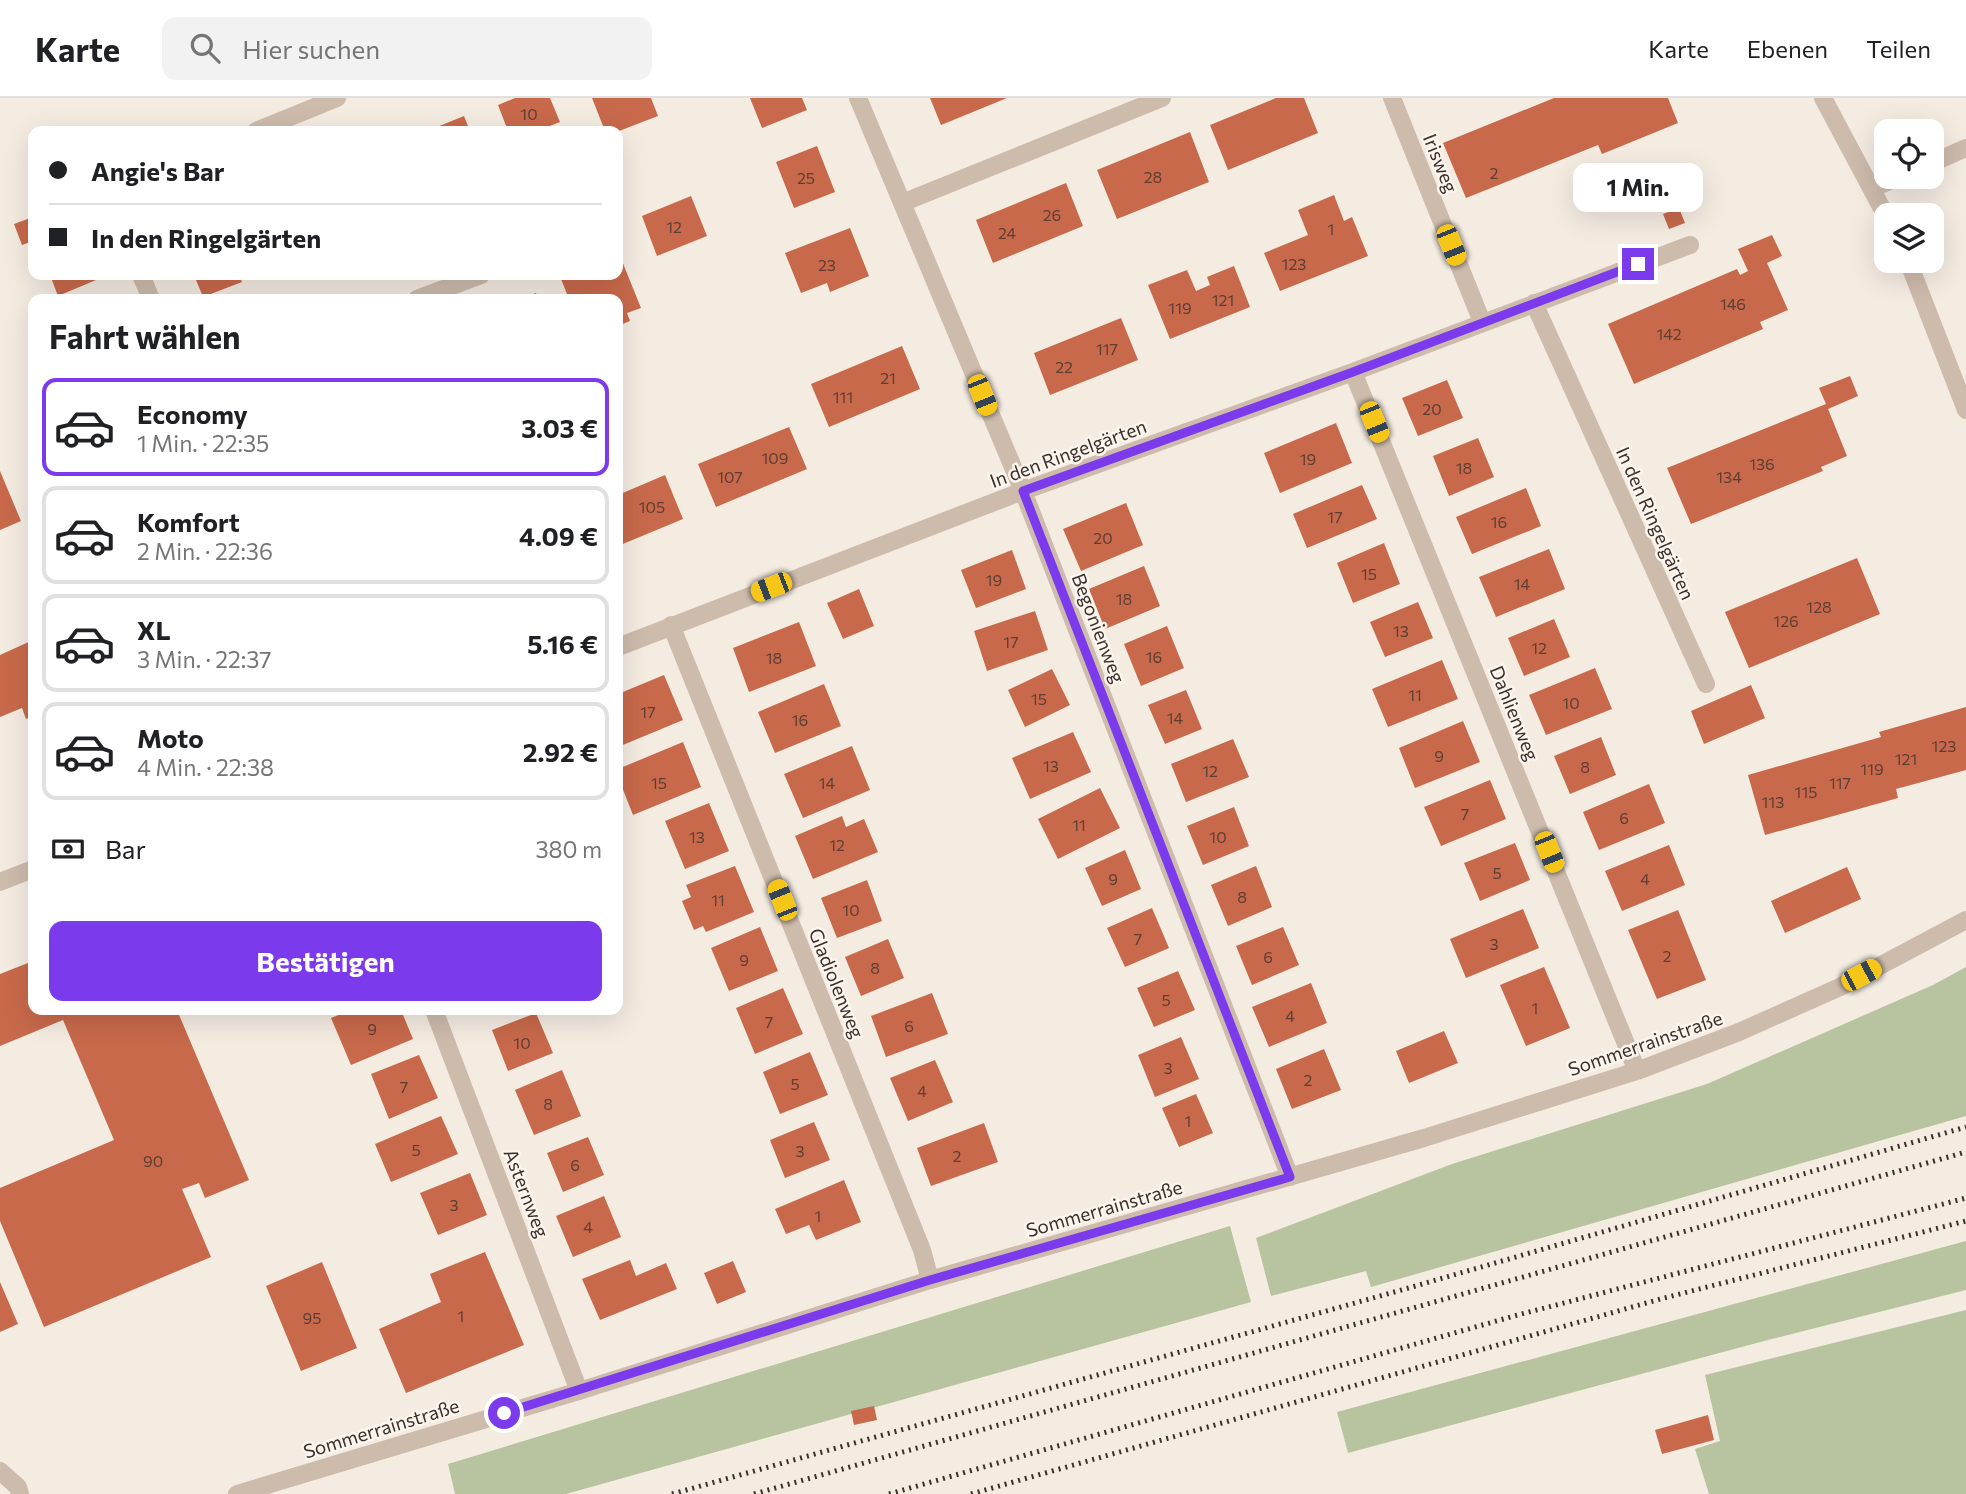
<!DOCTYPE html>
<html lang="de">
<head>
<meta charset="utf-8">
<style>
  :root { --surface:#fff; --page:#f2f2f2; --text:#202124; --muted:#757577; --line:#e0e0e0; --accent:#7c3aed }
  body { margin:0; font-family:Commissioner,sans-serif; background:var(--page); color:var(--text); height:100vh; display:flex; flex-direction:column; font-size:26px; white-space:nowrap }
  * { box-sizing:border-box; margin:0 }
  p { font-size:23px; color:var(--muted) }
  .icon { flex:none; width:38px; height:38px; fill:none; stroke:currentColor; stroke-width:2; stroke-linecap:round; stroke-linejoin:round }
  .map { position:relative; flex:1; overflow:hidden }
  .panel { position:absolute; left:28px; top:196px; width:595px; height:721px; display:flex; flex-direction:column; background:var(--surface); border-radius:14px; box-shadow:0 7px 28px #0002 }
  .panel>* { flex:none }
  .hud { position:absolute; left:28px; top:28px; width:595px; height:154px; border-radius:14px; box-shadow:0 7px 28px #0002; display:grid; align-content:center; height:154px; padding:0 21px; background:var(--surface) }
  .buttons { position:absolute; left:1874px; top:21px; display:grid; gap:14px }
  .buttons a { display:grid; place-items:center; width:70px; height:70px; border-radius:14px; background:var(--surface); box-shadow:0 7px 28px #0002; font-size:35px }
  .end { position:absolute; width:32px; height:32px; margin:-16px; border:9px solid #7c3aed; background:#fff; box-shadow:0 0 0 4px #fff }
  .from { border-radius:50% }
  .bubble { position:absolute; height:49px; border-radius:14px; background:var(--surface); box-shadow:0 7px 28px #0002; font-size:23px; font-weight:700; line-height:49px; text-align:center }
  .car { position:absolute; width:21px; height:42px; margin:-21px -10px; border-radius:9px; box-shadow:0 0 5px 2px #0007; background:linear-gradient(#f5c518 24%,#345 0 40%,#f5c518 0 76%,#345 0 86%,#f5c518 0) }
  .hud b { display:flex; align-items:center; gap:24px; height:66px; font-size:26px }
  .hud b+b { border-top:2px solid var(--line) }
  .hud i { width:18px; height:18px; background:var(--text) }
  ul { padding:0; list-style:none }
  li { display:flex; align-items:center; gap:21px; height:98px; margin:0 14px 10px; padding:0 7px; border:4px solid var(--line); border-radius:14px }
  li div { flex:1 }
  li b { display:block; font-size:26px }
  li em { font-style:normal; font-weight:700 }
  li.selected { border-color:var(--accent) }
  li>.icon { width:63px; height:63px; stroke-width:1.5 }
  h2 { padding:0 21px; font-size:32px; line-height:84px }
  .pay { display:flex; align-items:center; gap:18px; height:77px; padding:0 21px; font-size:26px }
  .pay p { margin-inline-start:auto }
  .cta { display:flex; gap:14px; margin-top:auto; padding:14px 21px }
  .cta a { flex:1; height:80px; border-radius:14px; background:var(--accent); color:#fff; font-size:28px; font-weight:700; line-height:80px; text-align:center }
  header { display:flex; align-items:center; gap:42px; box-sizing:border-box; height:98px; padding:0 35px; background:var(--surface); border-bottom:2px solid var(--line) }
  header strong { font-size:33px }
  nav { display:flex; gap:38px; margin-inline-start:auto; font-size:24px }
  .search { width:490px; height:63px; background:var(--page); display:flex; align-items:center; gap:18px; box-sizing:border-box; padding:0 24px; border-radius:14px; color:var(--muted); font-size:26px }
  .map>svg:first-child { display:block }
</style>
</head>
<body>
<header>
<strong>Karte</strong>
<div class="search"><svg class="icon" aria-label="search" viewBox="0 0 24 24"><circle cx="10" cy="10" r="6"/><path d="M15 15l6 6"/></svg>Hier suchen</div>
<nav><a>Karte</a><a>Ebenen</a><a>Teilen</a></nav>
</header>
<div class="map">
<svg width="1966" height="1396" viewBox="0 0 1966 1396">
  <rect width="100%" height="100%" fill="#f4ebe1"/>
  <path fill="#b8c4a0" d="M1966 869V1018L1371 1189 1366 1173 1271 1198 1256 1140 1452 1066 1707 986 1933 887Z
    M1230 1128 1251 1204 566 1396H455L448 1366Z
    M1966 1143V1192L1764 1243 1348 1355 1337 1314Z
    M1966 1212V1396H1709L1695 1351 1720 1343 1705 1277Z"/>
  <path fill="#c8694b" d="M515 0H550L560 24 537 33H508L498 7Z
    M592 0H651L658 18 619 33H605Z
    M750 0H802L807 12 762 30Z
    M930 0H1007L941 27Z
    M1276 0H1304L1318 35 1228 72 1210 27Z
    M1554 0H1668L1678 25 1602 56 1598 47 1466 100 1443 45Z
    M464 18 470 33H427Z
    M1190 34 1209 84 1117 121 1097 72Z
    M817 48 835 94 794 110 776 64Z
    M1066 85 1083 128 993 165 976 122Z
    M1334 97 1344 123 1352 119 1368 158 1280 193 1264 155 1308 137 1298 112Z
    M691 98 707 138 657 158 642 118Z
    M1679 110 1685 125 1669 131 1663 116Z
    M33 119V143L22 147 14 126Z
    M850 130 869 178 830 194 827 185 801 195 785 155Z
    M1772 137 1782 158 1767 165 1788 212 1760 224 1763 231 1634 286 1608 226 1737 171 1740 177 1748 173 1738 151Z
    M620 158 641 210 627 215 630 223 618 228V201H569L561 181 572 177H618Z
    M1234 168 1250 209 1170 241 1148 187 1187 172 1196 193 1210 187 1207 179Z
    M50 177H94L96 182 58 198Z
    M194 177H239L242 184 203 199Z
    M536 195 538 201H520Z
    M1121 220 1138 262 1050 297 1034 255Z
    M902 248 920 291 829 329 811 286Z
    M1850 278 1858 298 1828 311 1847 358 1821 369 1823 373 1691 426 1667 370 1826 306 1819 290Z
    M1447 282 1463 320 1418 338 1402 300Z
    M1336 325 1352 365 1280 395 1264 355Z
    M789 329 807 371 716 409 698 366Z
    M1478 340 1494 379 1449 398 1433 358Z
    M0 373 21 423 0 432Z
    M665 377 683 421 618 448V397Z
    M1362 387 1377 421 1307 450 1293 416Z
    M1526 390 1541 428 1472 456 1456 419Z
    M1126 405 1143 447 1081 473 1063 431Z
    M1384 445 1400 486 1353 505 1337 465Z
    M1549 451 1565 491 1496 519 1479 479Z
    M1012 452 1026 491 976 510 961 472Z
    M1857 460 1880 516 1749 570 1725 514Z
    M1144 468 1160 508 1105 531 1089 491Z
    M859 491 874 528 843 541 827 505Z
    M1418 504 1433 540 1385 559 1370 524Z
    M1035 513 1048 552 987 573 974 533Z
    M1554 521 1570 559 1524 578 1508 540Z
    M799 524 816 568 749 594 733 550Z
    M1167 528 1184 570 1141 588 1124 546Z
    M33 542V618L26 621 22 610 0 619V557Z
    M1442 562 1458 601 1388 629 1372 591Z
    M1595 570 1612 611 1546 637 1529 597Z
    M1052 571 1070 607 1025 629 1008 592Z
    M664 577 683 622 618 649V596Z
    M824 586 841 628 775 655 758 614Z
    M1751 587 1765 620 1704 646 1691 613Z
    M1186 592 1202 631 1165 646 1148 607Z
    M1966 609V672L1896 691 1898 700 1765 737 1748 677 1881 639 1879 634Z
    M1463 623 1480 664 1415 690 1399 650Z
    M1073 634 1091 674 1030 701 1012 660Z
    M1601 639 1616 677 1570 696 1554 658Z
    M1233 641 1249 679 1186 704 1171 666Z
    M683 644 701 689 633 717 618 679V671Z
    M852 648 870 692 803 720 784 676Z
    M1490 682 1506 721 1441 748 1424 709Z
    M1649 686 1665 725 1599 752 1583 714Z
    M1100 690 1120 730 1058 761 1038 721Z
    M709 705 729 753 685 771 665 723Z
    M1234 709 1249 748 1203 767 1187 728Z
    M842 718 846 729 864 721 878 754 813 781 795 738Z
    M1515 745 1530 782 1480 803 1464 765Z
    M1669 747 1685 787 1622 813 1605 773Z
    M1125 752 1141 791 1102 808 1085 770Z
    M735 768 754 814 706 834 703 828 694 832 682 803 691 799 686 787Z
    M1256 768 1272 809 1228 828 1211 787Z
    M1847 769 1861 801 1785 835 1771 803Z
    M867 782 882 823 837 840 821 800Z
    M1152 810 1169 850 1125 869 1107 830Z
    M1523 811 1539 850 1466 880 1450 841Z
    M1678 812 1706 882 1657 901 1628 832Z
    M760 829 778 873 729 893 711 850Z
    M1283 829 1299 867 1252 887 1236 848Z
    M888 841 904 880 861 898 845 859Z
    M33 863V912H177L249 1082 205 1100 199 1085 182 1091 211 1159 44 1229 0 1123V1090L114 1042 63 922 0 948V876Z
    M1544 869 1570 930 1526 948 1500 887Z
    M1178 873 1195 912 1154 929 1137 890Z
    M1311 885 1327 925 1269 949 1252 909Z
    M783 890 803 936 755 956 736 910Z
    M932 895 948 936 886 959 871 918Z
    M351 912H401L413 941 351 967 331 920Z
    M536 915 553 955 508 973 492 932Z
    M1444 933 1458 965 1409 985 1396 953Z
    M1181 939 1199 981 1155 999 1138 957Z
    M1324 951 1341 992 1292 1011 1276 971Z
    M810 954 828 997 780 1016 763 974Z
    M419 957 438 1000 389 1021 371 976Z
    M935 962 953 1004 908 1023 890 980Z
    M562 972 581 1018 534 1037 515 992Z
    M1196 996 1213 1035 1179 1049 1162 1010Z
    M441 1018 458 1056 391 1084 375 1046Z
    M814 1024 830 1062 785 1080 770 1042Z
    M984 1025 998 1064 931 1088 917 1050Z
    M588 1039 604 1077 563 1094 547 1055Z
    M470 1075 487 1117 438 1137 420 1095Z
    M844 1082 861 1124 816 1142 809 1127 786 1136 775 1111Z
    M604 1098 621 1139 573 1159 556 1118Z
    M485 1154 524 1247 406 1295 379 1231 441 1204 430 1176Z
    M630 1162 636 1178 666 1165 677 1191 600 1222 582 1181Z
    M733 1163 746 1194 717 1206 704 1175Z
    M322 1164 357 1250 301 1273 266 1188Z
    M0 1184 18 1226 0 1234Z
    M874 1308 877 1322 854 1327 851 1313Z
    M1708 1317 1714 1342 1662 1356 1655 1332Z"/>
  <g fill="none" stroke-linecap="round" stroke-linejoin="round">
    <path stroke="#cdbbac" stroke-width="18" d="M858 0 1023 393 1290 1079
      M1392 0 1482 224
      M1823 0 1886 118
      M256 33 337 0
      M1932 65 1966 50
      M1873 90 1899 79
      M902 105 1162 0
      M1908 163 1966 312
      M141 177 151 201
      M417 201 481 177
      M1534 205 1706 586
      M1353 274 1637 973
      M671 527 922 1152 930 1182
      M618 549 1023 393 1353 274 1690 147
      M0 784 33 771
      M434 912 579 1293
      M0 1373 18 1389 20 1396
      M237 1396 579 1293 930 1182 1424 1040 1637 973 1739 934 1840 889 1966 822"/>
    <path stroke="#3b302b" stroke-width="5" stroke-dasharray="2 5" stroke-linecap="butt" d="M672 1396 1405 1191 1966 1029
      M754 1396 1966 1054
      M889 1396 1514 1218 1966 1100
      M971 1396 1664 1200 1966 1123"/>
  </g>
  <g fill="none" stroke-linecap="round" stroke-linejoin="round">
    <path stroke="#7c3aed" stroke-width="9" d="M504 1315 930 1182 1290 1079 1023 393 1353 274 1638 166"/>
  </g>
  <g text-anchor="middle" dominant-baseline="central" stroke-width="5" stroke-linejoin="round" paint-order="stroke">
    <g font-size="16" fill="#5e3e33">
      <text x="529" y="15">10</text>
      <text x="1494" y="74">2</text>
      <text x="1153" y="78">28</text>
      <text x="806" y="79">25</text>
      <text x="1052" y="116">26</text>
      <text x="674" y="128">12</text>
      <text x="1331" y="130">1</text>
      <text x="1007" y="134">24</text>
      <text x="1294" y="165">123</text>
      <text x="827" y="166">23</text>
      <text x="1223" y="201">121</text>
      <text x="1733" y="205">146</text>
      <text x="1180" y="209">119</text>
      <text x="1669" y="235">142</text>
      <text x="1107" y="250">117</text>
      <text x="1064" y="268">22</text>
      <text x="888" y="279">21</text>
      <text x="843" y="298">111</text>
      <text x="1432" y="310">20</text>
      <text x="775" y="359">109</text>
      <text x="1308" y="360">19</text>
      <text x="1762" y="365">136</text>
      <text x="1464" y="369">18</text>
      <text x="730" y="378">107</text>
      <text x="1729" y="378">134</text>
      <text x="652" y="408">105</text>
      <text x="1335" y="418">17</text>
      <text x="1499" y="423">16</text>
      <text x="1103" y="439">20</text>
      <text x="1369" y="475">15</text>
      <text x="994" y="481">19</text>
      <text x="1522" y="485">14</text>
      <text x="1124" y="500">18</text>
      <text x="1819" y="508">128</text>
      <text x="1786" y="522">126</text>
      <text x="1401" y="532">13</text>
      <text x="1011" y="543">17</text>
      <text x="1539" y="549">12</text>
      <text x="1154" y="558">16</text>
      <text x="774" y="559">18</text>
      <text x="1415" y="596">11</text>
      <text x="1039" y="600">15</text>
      <text x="1571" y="604">10</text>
      <text x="648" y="613">17</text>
      <text x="1175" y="619">14</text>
      <text x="800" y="621">16</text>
      <text x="1944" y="647">123</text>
      <text x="1439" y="657">9</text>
      <text x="1906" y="660">121</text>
      <text x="1051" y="667">13</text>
      <text x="1585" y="668">8</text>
      <text x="1872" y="670">119</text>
      <text x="1210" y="672">12</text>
      <text x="659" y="684">15</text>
      <text x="827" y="684">14</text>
      <text x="1840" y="684">117</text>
      <text x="1806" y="693">115</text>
      <text x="1773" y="703">113</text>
      <text x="1465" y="715">7</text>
      <text x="1624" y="719">6</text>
      <text x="1079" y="726">11</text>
      <text x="697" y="738">13</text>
      <text x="1218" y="738">10</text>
      <text x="837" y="746">12</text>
      <text x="1497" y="774">5</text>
      <text x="1113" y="780">9</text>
      <text x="1645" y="780">4</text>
      <text x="1242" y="798">8</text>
      <text x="718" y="801">11</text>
      <text x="851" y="811">10</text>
      <text x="1138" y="840">7</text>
      <text x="1494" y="845">3</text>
      <text x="1667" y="857">2</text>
      <text x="1268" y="858">6</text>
      <text x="744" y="861">9</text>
      <text x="875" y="869">8</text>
      <text x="1166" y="901">5</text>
      <text x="1535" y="909">1</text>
      <text x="1290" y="917">4</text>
      <text x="769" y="923">7</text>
      <text x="909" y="927">6</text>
      <text x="372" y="930">9</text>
      <text x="522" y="944">10</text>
      <text x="1168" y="969">3</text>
      <text x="1308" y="981">2</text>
      <text x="795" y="985">5</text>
      <text x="404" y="988">7</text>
      <text x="922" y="992">4</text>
      <text x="548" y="1005">8</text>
      <text x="1188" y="1022">1</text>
      <text x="416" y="1051">5</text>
      <text x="800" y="1052">3</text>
      <text x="957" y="1057">2</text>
      <text x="153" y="1062">90</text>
      <text x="575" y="1066">6</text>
      <text x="454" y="1106">3</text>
      <text x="818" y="1117">1</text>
      <text x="588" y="1128">4</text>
      <text x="461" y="1217">1</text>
      <text x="312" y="1219">95</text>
    </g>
    <g font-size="19" fill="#3b302b" stroke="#fbf5ee">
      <text transform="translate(1441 65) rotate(68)">Irisweg</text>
      <text transform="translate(1068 355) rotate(-20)">In den Ringelgärten</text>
      <text transform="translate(1656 425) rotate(66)">In den Ringelgärten</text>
      <text transform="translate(1099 530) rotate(69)">Begonienweg</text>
      <text transform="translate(1515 615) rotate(68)">Dahlienweg</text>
      <text transform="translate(837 885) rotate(68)">Gladiolenweg</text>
      <text transform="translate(1645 945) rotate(-19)">Sommerrainstraße</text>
      <text transform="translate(527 1095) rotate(69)">Asternweg</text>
      <text transform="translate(1104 1110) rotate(-16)">Sommerrainstraße</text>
      <text transform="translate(381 1330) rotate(-17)">Sommerrainstraße</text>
    </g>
  </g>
</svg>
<div class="buttons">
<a><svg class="icon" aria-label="locate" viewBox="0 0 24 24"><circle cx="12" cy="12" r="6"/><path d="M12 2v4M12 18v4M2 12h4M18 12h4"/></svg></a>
<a><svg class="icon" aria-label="layers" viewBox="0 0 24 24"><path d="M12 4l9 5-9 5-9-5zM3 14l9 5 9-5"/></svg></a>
</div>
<i class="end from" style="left:504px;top:1315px"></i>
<i class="end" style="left:1638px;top:166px"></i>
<div class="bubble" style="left:1573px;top:65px;width:130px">1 Min.</div>
<i class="car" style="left:1451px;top:147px;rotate:158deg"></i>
<i class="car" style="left:982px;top:297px;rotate:158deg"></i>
<i class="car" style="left:1374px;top:324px;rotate:158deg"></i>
<i class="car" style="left:771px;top:489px;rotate:249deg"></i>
<i class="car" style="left:1549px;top:754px;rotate:158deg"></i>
<i class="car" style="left:782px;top:802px;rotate:338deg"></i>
<i class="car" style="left:1861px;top:877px;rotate:62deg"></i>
<div class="hud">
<b><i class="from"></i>Angie's Bar</b>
<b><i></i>In den Ringelgärten</b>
</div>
<section class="panel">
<h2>Fahrt wählen</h2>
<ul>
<li class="selected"><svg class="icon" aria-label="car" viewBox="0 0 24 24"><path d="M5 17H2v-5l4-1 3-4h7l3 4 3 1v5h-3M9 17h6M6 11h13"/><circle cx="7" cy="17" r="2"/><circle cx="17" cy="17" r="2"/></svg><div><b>Economy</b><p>1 Min. · 22:35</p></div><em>3.03 €</em></li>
<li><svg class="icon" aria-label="car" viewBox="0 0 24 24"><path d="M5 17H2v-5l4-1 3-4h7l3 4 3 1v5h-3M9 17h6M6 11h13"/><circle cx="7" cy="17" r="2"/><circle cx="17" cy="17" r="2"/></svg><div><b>Komfort</b><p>2 Min. · 22:36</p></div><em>4.09 €</em></li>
<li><svg class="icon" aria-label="car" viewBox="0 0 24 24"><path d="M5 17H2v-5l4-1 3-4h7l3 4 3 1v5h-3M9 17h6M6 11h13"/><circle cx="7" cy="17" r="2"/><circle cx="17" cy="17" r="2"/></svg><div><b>XL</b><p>3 Min. · 22:37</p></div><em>5.16 €</em></li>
<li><svg class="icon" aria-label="car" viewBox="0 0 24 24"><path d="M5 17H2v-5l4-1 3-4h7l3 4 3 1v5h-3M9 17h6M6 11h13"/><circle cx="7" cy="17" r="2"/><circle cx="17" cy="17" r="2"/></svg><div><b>Moto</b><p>4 Min. · 22:38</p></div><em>2.92 €</em></li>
</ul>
<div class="pay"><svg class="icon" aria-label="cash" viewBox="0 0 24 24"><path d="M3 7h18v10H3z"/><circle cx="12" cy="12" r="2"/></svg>Bar<p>380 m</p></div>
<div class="cta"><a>Bestätigen</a></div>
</section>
</div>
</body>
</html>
